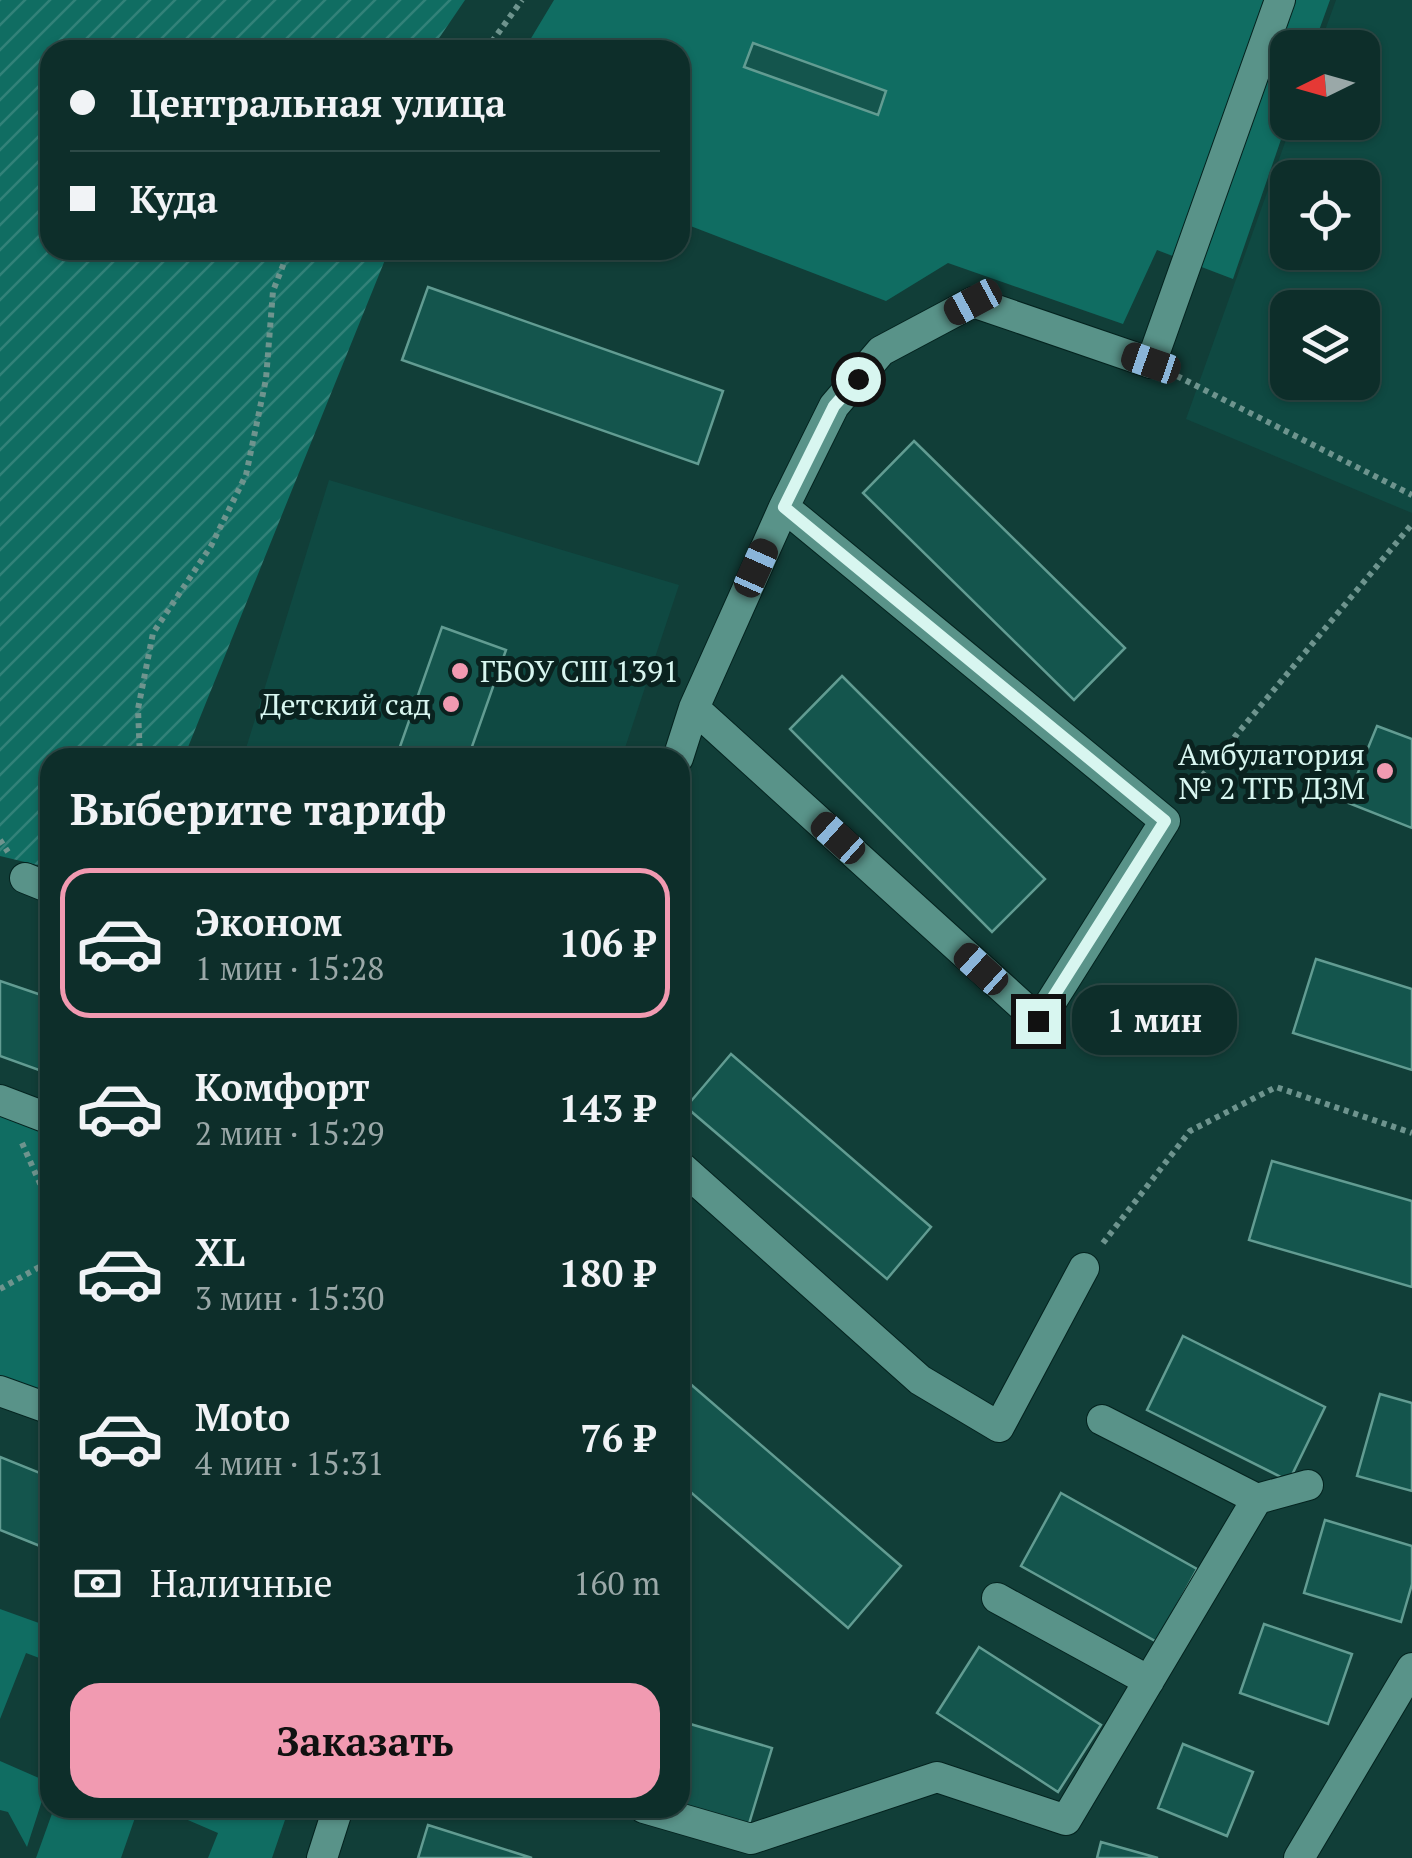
<!DOCTYPE html>
<html lang="ru">
<head>
<meta charset="utf-8">
<style>
  :root { --surface:#0d2e2a; --page:#163632; --text:#f1f3f6; --muted:#9aa8a8; --line:#2d4a47; --accent:#f19ab1 }
  body { margin:0; font-family:"PT Serif",serif; background:var(--page); color:var(--text); height:100vh; display:flex; flex-direction:column; font-size:38px; white-space:nowrap }
  * { box-sizing:border-box; margin:0 }
  p { font-size:32px; color:var(--muted) }
  .icon { flex:none; width:55px; height:55px; fill:none; stroke:currentColor; stroke-width:2; stroke-linecap:round; stroke-linejoin:round }
  .map { position:relative; flex:1; overflow:hidden }
  .side { position:absolute; left:40px; top:748px; width:650px; height:1070px; display:flex; flex-direction:column; background:var(--surface); border-radius:30px; box-shadow:0 2px 8px #0004,0 0 0 2px var(--line) }
  .side>* { flex:none }
  .hud { position:absolute; left:40px; top:40px; width:650px; height:220px; border-radius:30px; box-shadow:0 2px 8px #0004,0 0 0 2px var(--line); display:grid; align-content:center; height:220px; padding:0 30px; background:var(--surface) }
  .needle { width:65px; rotate:265deg }
  .tools { position:absolute; left:1270px; top:30px; display:grid; gap:20px }
  .tools a { display:grid; place-items:center; width:110px; height:110px; border-radius:20px; background:var(--surface); box-shadow:0 2px 8px #0004,0 0 0 2px var(--line); font-size:50px }
  .end { position:absolute; width:45px; height:45px; margin:-22px; border:12px solid #d8f6f0; background:#111; box-shadow:0 0 0 5px #111 }
  .from { border-radius:50% }
  .bubble { position:absolute; height:70px; border-radius:30px; background:var(--surface); box-shadow:0 2px 8px #0004,0 0 0 2px var(--line); font-size:32px; font-weight:700; line-height:70px; text-align:center }
  .car { position:absolute; width:30px; height:60px; margin:-30px -15px; border-radius:12px; box-shadow:0 0 8px 2px #0007; background:linear-gradient(#222 24%,#8ab4d8 0 40%,#222 0 76%,#8ab4d8 0 86%,#222 0) }
  .hud b { display:flex; align-items:center; gap:35px; height:95px; font-size:38px }
  .hud b+b { border-top:2px solid var(--line) }
  .hud i { width:25px; height:25px; background:var(--text) }
  ul { padding:0; list-style:none }
  li { display:flex; align-items:center; gap:30px; height:150px; margin:0 20px 15px; padding:0 10px; border:5px solid transparent; border-radius:30px }
  li div { flex:1 }
  li b { display:block; font-size:38px }
  li em { font-style:normal; font-weight:700 }
  li.current { border-color:var(--accent) }
  li>.icon { width:90px; height:90px; stroke-width:1.5 }
  h2 { padding:0 30px; font-size:45px; line-height:120px }
  .pay { display:flex; align-items:center; gap:25px; height:110px; padding:0 30px; font-size:38px }
  .pay p { margin-inline-start:auto }
  .action { display:flex; gap:20px; margin-top:auto; padding:20px 30px }
  .action a { flex:1; height:115px; border-radius:30px; background:var(--accent); color:#111; font-size:40px; font-weight:700; line-height:115px; text-align:center }
  .map>svg:first-child { display:block }
</style>
</head>
<body>
<div class="map">
<svg width="1412" height="1858" viewBox="0 0 1412 1858">
  <defs>
    <pattern id="garden-furrows" width="10" height="10" patternUnits="userSpaceOnUse" patternTransform="scale(2.5)"><rect width="10" height="10" fill="#106d62"/><path d="M-1 1l2-2M0 10L10 0M9 11l2-2" fill="none" stroke="#328279"/></pattern>
  </defs>
  <rect width="100%" height="100%" fill="#113e38"/>
  <path fill="#0f4942" fill-rule="evenodd" d="M1336 0H1412V513L1186 419 1292 123 1362 122V48L1319 47ZM1288 178H1362V252H1288ZM1288 308H1362V382H1288Z
    M329 480 679 585 622 757 243 758Z"/>
  <path fill="#106d62" d="M554 0H1330L1313 47 1288 48 1287 122 1233 279 1157 250 1123 324 948 263 886 301 680 222V50H524Z
    M0 1114 50 1133V1399L0 1380Z
    M0 1609 50 1627V1662L26 1653 0 1719Z
    M0 1761 48 1782 27 1847 8 1812 0 1810Z
    M54 1808H125L137 1812 121 1858H36Z
    M160 1808H261L286 1817 272 1858H208L218 1833Z"/>
  <path fill="url(#garden-furrows)" d="M0 0H465L431 50H50V250H389L184 757 50 758V868L0 856Z"/>
  <path fill="#14554d" stroke="#629c92" stroke-width="2.5" d="M753 43 886 91 878 115 744 67Z
    M428 287 723 391 698 464 402 360Z
    M914 441 1125 648 1074 700 863 493Z
    M442 627 506 650 468 758H396Z
    M842 676 1045 879 992 932 790 729Z
    M1377 726 1412 739V828L1346 802Z
    M1316 959 1412 989V1070L1293 1033Z
    M0 981 50 998V1074L0 1056Z
    M731 1054 931 1227 887 1279 686 1107Z
    M1272 1161 1412 1201V1287L1249 1240Z
    M1183 1336 1325 1407 1289 1481 1147 1410Z
    M680 1375 901 1566 848 1628 680 1483Z
    M1380 1394 1412 1403V1491L1357 1476Z
    M0 1457 50 1477V1535L45 1548 0 1530Z
    M1061 1493 1197 1569 1157 1642 1021 1566Z
    M1325 1520 1412 1546V1584L1401 1622 1304 1593Z
    M1264 1624 1352 1654 1328 1724 1240 1693Z
    M979 1647 1101 1725 1058 1792 937 1713Z
    M680 1721 772 1748 748 1827 680 1806Z
    M1183 1744 1253 1772 1227 1836 1158 1808Z
    M428 1825 532 1858H418Z
    M1101 1842 1158 1858H1097Z"/>
  <g fill="none" stroke-linecap="round" stroke-linejoin="round">
    <defs>
      <path id="minor" d="M694 708 1039 1021 1165 821 784 507
        M678 758 694 708 784 507 834 406 881 351 973 302 1151 363 1280 0
        M25 878 50 888
        M0 1100 50 1119
        M680 1166 920 1380 999 1427 1084 1268
        M0 1391 50 1409
        M1102 1420 1257 1499
        M997 1598 1149 1681
        M644 1808 751 1839 937 1777 1066 1820 1257 1499 1308 1485
        M322 1858 338 1808
        M1299 1858 1412 1668"/>
    </defs>
    <use href="#minor" stroke="#04231f" stroke-width="32"/>
    <path stroke="#6e948e" stroke-width="6" stroke-dasharray="5 5" stroke-linecap="butt" d="M486 50 522 0
      M1177 376 1412 495
      M140 758 138 709 153 633 211 546 246 475 266 379 273 291 289 250
      M1183 799 1412 524
      M0 840 8 852
      M22 1143 50 1206
      M1103 1243 1190 1131 1276 1087 1412 1133
      M0 1289 50 1261"/>
    <use href="#minor" stroke="#599389" stroke-width="30"/>
  </g>
  <g fill="none" stroke-linecap="round" stroke-linejoin="round">
    <path stroke="#d8f6f0" stroke-width="12" d="M858 379 834 406 784 507 1165 821 1038 1021"/>
  </g>
  <g fill="#f19ab1" stroke="#0a221f" stroke-width="4">
    <circle cx="460" cy="671" r="10"/>
    <circle cx="451" cy="704" r="10"/>
    <circle cx="1385" cy="771" r="10"/>
  </g>
  <g text-anchor="middle" dominant-baseline="central" stroke-width="10" stroke-linejoin="round" paint-order="stroke">
    <g font-size="30" fill="#d8f6f0" stroke="#0a221f" text-anchor="end">
      <text x="480" y="671" text-anchor="start">ГБОУ СШ 1391</text>
      <text x="431" y="704">Детский сад</text>
      <text x="1365" y="754">Амбулатория<tspan x="1365" dy="34">№ 2 ТГБ ДЗМ</tspan></text>
    </g>
  </g>
</svg>
<div class="tools">
<a><svg class="needle" viewBox="-14 -14 28 28"><path d="M0-13l5 13h-10z" fill="#e53935"/><path d="M0 13l5-13h-10z" fill="#9aa8a8"/></svg></a>
<a><svg class="icon" aria-label="locate" viewBox="0 0 24 24"><circle cx="12" cy="12" r="6"/><path d="M12 2v4M12 18v4M2 12h4M18 12h4"/></svg></a>
<a><svg class="icon" aria-label="layers" viewBox="0 0 24 24"><path d="M12 4l9 5-9 5-9-5zM3 14l9 5 9-5"/></svg></a>
</div>
<i class="end from" style="left:858px;top:379px"></i>
<i class="end" style="left:1038px;top:1021px"></i>
<div class="bubble" style="left:1072px;top:985px;width:165px">1 мин</div>
<i class="car" style="left:973px;top:302px;rotate:242deg"></i>
<i class="car" style="left:1151px;top:363px;rotate:289deg"></i>
<i class="car" style="left:756px;top:568px;rotate:24deg"></i>
<i class="car" style="left:838px;top:838px;rotate:312deg"></i>
<i class="car" style="left:981px;top:969px;rotate:312deg"></i>
<div class="hud">
<b><i class="from"></i>Центральная улица</b>
<b><i></i>Куда</b>
</div>
<section class="side">
<h2>Выберите тариф</h2>
<ul>
<li class="current"><svg class="icon" aria-label="car" viewBox="0 0 24 24"><path d="M5 17H2v-5l4-1 3-4h7l3 4 3 1v5h-3M9 17h6M6 11h13"/><circle cx="7" cy="17" r="2"/><circle cx="17" cy="17" r="2"/></svg><div><b>Эконом</b><p>1 мин · 15:28</p></div><em>106 ₽</em></li>
<li><svg class="icon" aria-label="car" viewBox="0 0 24 24"><path d="M5 17H2v-5l4-1 3-4h7l3 4 3 1v5h-3M9 17h6M6 11h13"/><circle cx="7" cy="17" r="2"/><circle cx="17" cy="17" r="2"/></svg><div><b>Комфорт</b><p>2 мин · 15:29</p></div><em>143 ₽</em></li>
<li><svg class="icon" aria-label="car" viewBox="0 0 24 24"><path d="M5 17H2v-5l4-1 3-4h7l3 4 3 1v5h-3M9 17h6M6 11h13"/><circle cx="7" cy="17" r="2"/><circle cx="17" cy="17" r="2"/></svg><div><b>XL</b><p>3 мин · 15:30</p></div><em>180 ₽</em></li>
<li><svg class="icon" aria-label="car" viewBox="0 0 24 24"><path d="M5 17H2v-5l4-1 3-4h7l3 4 3 1v5h-3M9 17h6M6 11h13"/><circle cx="7" cy="17" r="2"/><circle cx="17" cy="17" r="2"/></svg><div><b>Moto</b><p>4 мин · 15:31</p></div><em>76 ₽</em></li>
</ul>
<div class="pay"><svg class="icon" aria-label="cash" viewBox="0 0 24 24"><path d="M3 7h18v10H3z"/><circle cx="12" cy="12" r="2"/></svg>Наличные<p>160 m</p></div>
<div class="action"><a>Заказать</a></div>
</section>
</div>
</body>
</html>
